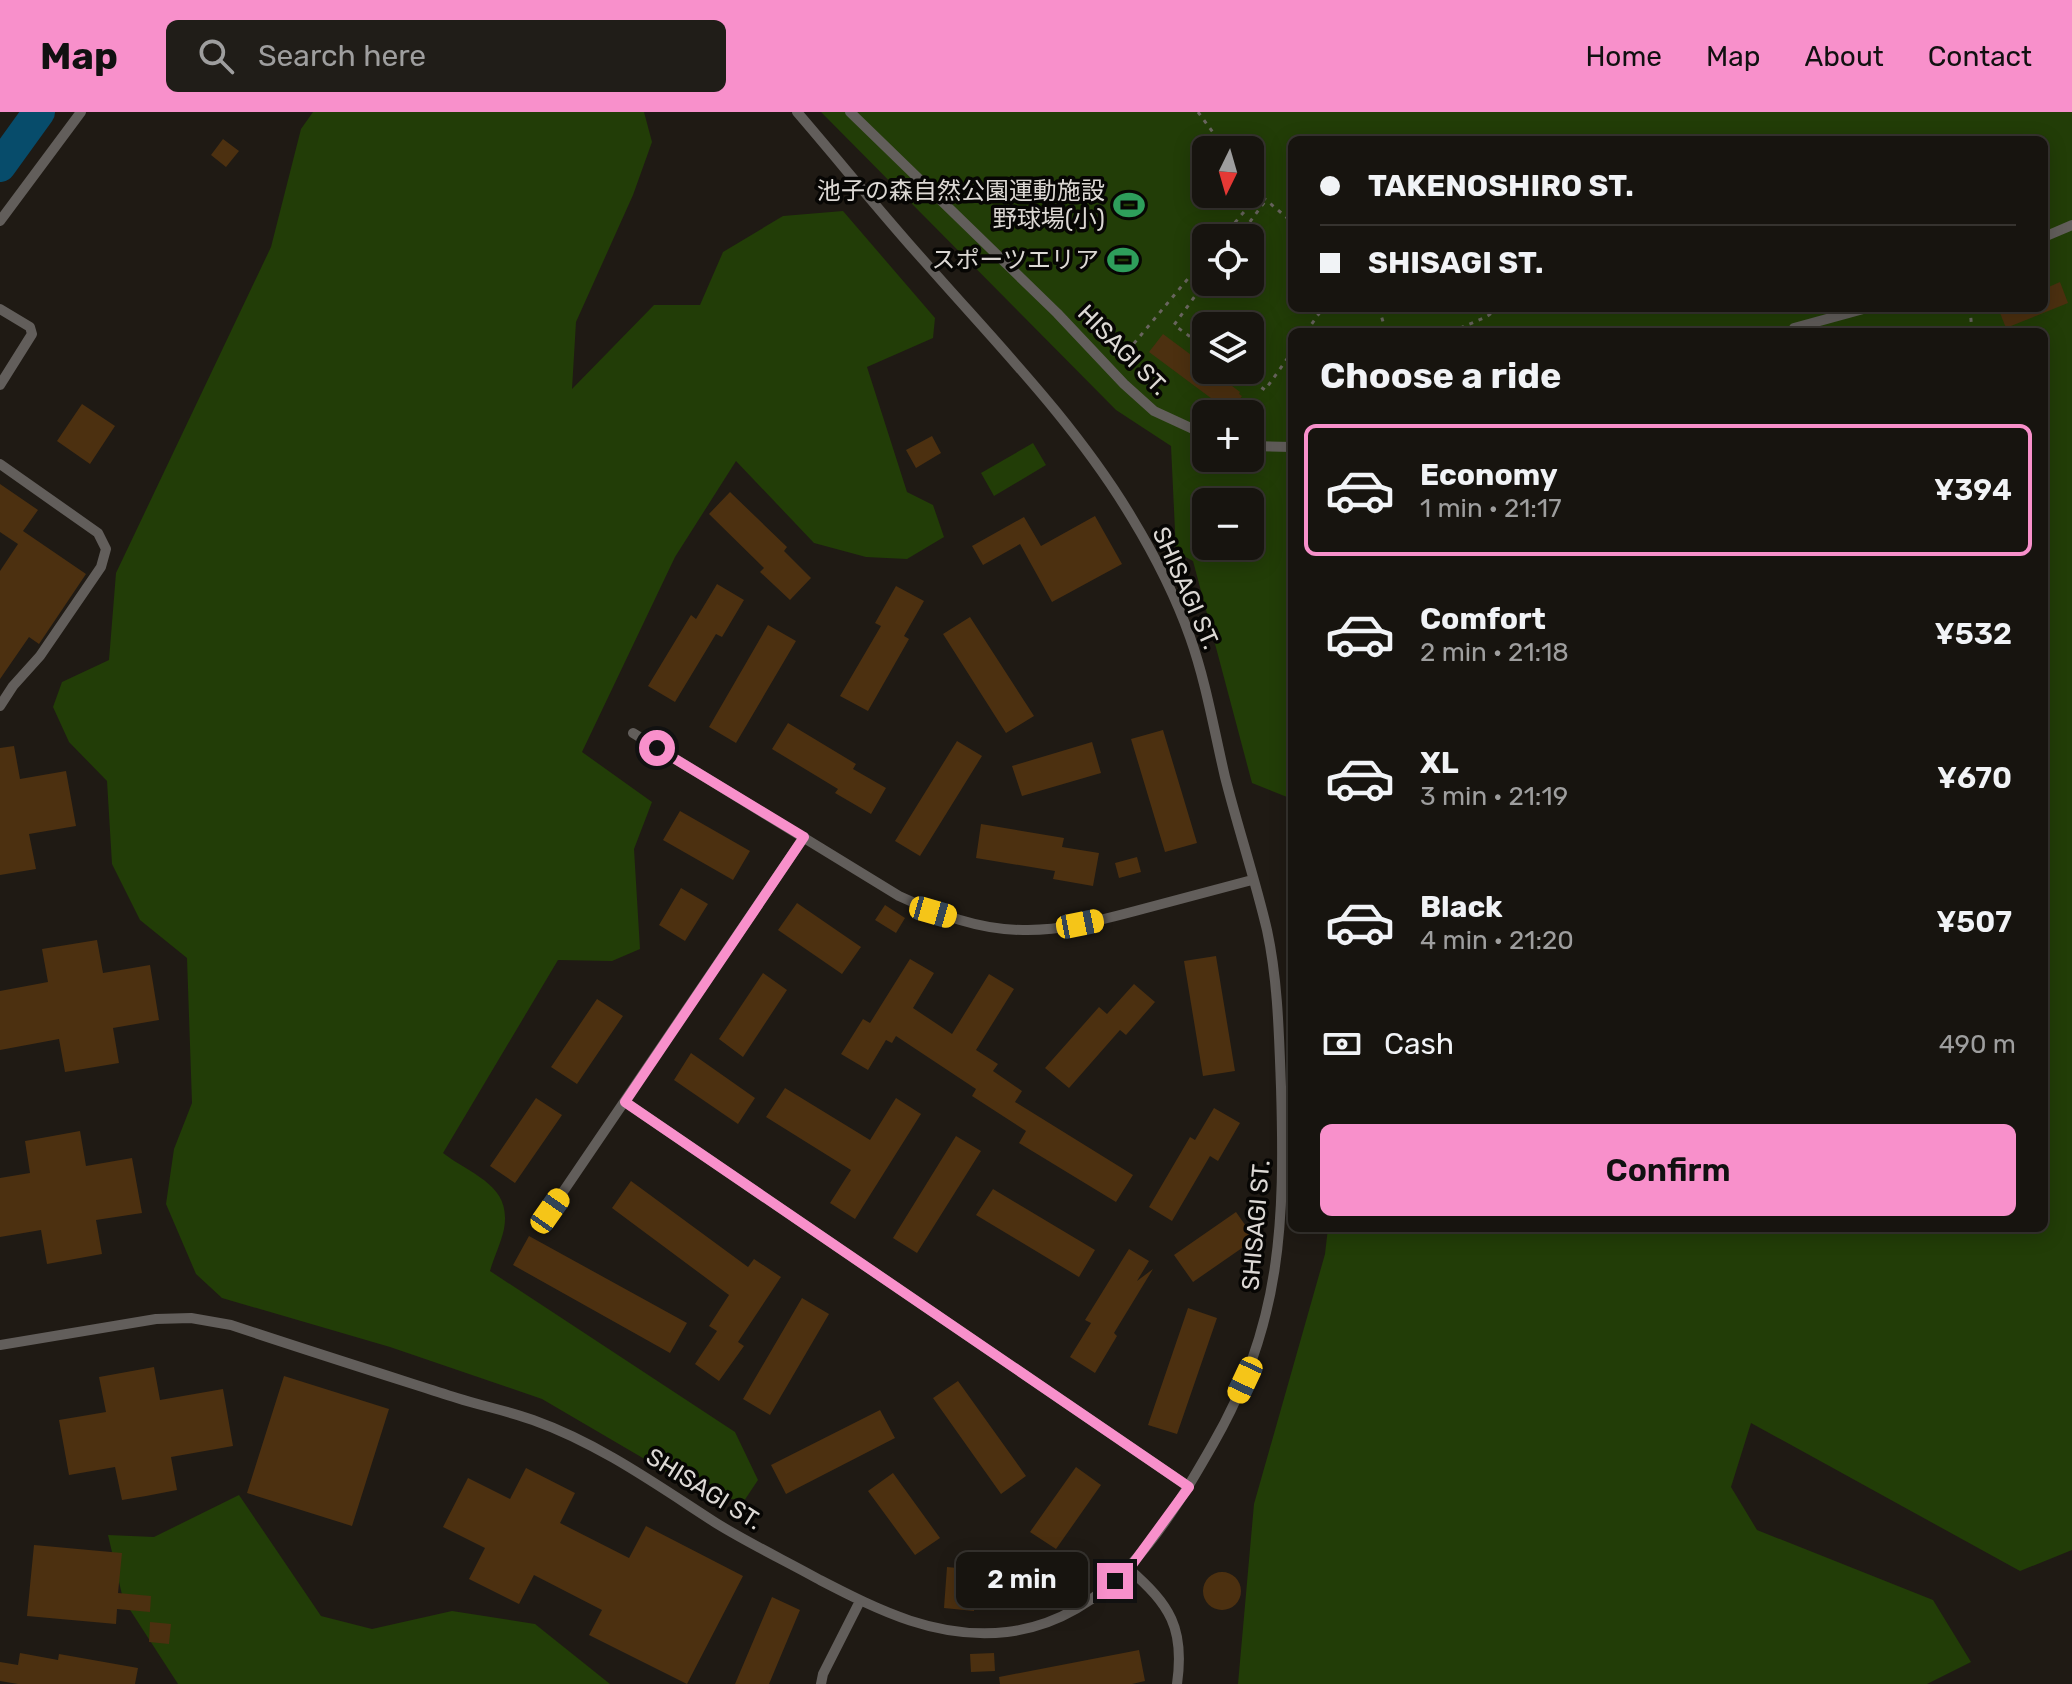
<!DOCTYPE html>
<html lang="en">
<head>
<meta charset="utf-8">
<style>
  :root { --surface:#17140f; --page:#201d18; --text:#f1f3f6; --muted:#9e9e9e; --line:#36332f; --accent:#f890cb }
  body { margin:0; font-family:Rubik,"Noto Sans JP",sans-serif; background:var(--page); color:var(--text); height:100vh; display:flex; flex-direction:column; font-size:30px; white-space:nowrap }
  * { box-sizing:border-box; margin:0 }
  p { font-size:26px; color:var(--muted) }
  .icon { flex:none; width:44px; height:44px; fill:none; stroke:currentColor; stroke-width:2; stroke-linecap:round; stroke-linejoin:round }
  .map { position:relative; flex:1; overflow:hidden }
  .side { position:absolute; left:1288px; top:216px; width:760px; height:904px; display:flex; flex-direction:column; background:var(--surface); border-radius:12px; box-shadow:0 4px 20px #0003,0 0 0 2px var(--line) }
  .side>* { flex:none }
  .guide { position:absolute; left:1288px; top:24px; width:760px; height:176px; border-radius:12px; box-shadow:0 4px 20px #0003,0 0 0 2px var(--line); display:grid; align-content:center; height:176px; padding:0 32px; background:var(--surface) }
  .needle { width:52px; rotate:185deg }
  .buttons { position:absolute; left:1192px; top:24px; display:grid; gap:16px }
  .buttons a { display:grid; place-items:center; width:72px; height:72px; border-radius:12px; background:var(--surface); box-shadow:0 4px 20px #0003,0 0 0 2px var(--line); font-size:40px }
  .end { position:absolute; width:36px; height:36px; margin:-18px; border:10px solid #f890cb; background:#111; box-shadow:0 0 0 4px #111 }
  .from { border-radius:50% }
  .bubble { position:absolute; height:56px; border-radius:12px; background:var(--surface); box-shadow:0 4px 20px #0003,0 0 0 2px var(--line); font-size:26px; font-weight:600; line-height:56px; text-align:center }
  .car { position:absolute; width:24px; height:48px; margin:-24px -12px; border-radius:10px; box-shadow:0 0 6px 2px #0007; background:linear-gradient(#f5c518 24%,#345 0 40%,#f5c518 0 76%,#345 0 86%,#f5c518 0) }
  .guide b { display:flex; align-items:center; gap:28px; height:76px; font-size:30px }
  .guide b+b { border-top:2px solid var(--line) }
  .guide i { width:20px; height:20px; background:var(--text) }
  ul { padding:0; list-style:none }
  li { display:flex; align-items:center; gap:24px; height:132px; margin:0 16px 12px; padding:0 16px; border:4px solid transparent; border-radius:12px }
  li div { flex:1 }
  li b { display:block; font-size:30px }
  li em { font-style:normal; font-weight:600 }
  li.on { border-color:var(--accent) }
  li>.icon { width:72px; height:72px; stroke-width:1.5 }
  h2 { padding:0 32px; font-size:36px; line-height:96px }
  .pay { display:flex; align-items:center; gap:20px; height:88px; padding:0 32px; font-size:30px }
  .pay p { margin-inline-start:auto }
  .primary-button { display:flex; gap:16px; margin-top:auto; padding:16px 32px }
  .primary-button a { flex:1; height:92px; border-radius:12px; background:var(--accent); color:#111; font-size:32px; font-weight:600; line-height:92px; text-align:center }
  header { display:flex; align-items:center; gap:48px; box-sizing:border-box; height:112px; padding:0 40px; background:var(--accent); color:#111 }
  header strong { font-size:38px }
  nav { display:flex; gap:44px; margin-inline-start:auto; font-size:28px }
  .search { width:560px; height:72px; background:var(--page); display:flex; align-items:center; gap:20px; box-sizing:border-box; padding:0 28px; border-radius:12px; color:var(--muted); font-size:30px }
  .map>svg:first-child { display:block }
</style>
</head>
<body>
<header>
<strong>Map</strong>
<div class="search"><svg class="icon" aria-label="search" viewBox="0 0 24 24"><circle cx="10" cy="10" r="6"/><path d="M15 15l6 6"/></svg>Search here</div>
<nav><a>Home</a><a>Map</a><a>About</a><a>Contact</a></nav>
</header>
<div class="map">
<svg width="2072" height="1572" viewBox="0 0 2072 1572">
  <rect width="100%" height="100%" fill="#1f1a14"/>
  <path fill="#223d07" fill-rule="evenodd" d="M313 0H644L652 30 633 83 576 210 572 277 654 193H700L723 140 783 104 843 99 935 206 933 226 867 255 907 380 933 393 944 425 907 447 866 445 814 431 736 349 675 445 582 640 652 690 634 737 640 837 612 849 558 848 443 1041C473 1064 512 1073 504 1117 501 1131 494 1145 490 1159L735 1320 758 1368 744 1389 706 1383 542 1287 390 1235 222 1186 196 1162 166 1092 174 1037 192 991 187 846 140 808 112 752 107 669 69 630 53 595 62 570 109 548 116 461 271 135 301 17Z
    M821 0H2072V1438L2020 1459 1751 1311 1731 1375 1757 1418 1933 1488 1971 1550 1927 1572H1238L1254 1392 1325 1142 1328 1116H2044V220H1292V687L1252 671 1193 449 1176 440 1171 334 1116 298ZM1292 28H2044V196H1292ZM1206 38H1250V82H1206ZM1206 126H1250V170H1206ZM1206 214H1250V258H1206ZM1206 302H1250V346H1206ZM1206 390H1250V434H1206Z
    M1033 331 1046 353 994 384 981 361Z
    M239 1383 321 1504 372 1517 452 1499 535 1512 610 1572H178L123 1487 108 1423 154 1425Z"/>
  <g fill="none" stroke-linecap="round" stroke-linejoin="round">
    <path stroke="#074c6b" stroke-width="32" d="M0 54 39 0"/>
  </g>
  <path fill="#4c3010" d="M223 27 239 39 226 55 211 43Z
    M2060 170 2068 191 2006 216 1998 196H2044V177Z
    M1163 222 1206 254V258H1211L1240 280 1239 282 1242 284 1232 298 1228 295 1227 298 1149 240Z
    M82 292 115 314 90 352 57 329Z
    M932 324 941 341 916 356 906 338Z
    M0 372 38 398 23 419 86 462 39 532 29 525 0 567V459L18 432 0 420Z
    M730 380 787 435 784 439 811 466 790 488 760 460 764 456 709 402Z
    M1095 404 1122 452 1052 490 1020 432 983 453 972 434 1024 405 1041 434Z
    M717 472 744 488 722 525 716 522 675 590 648 574 691 503 696 507Z
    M896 474 924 489 904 524 909 527 868 599 840 584 881 514 875 511Z
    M970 505 1034 604 1006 621 943 522Z
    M768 513 796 529 736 631 709 615Z
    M788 611 856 652 853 657 886 676 871 702 835 681 838 677 772 637Z
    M1163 618 1197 731 1165 740 1131 627Z
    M957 629 982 644 920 744 895 729Z
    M1092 630 1101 661 1022 684 1012 654Z
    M14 634 20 667 66 659 76 714 29 722 36 757 0 763V636Z
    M680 699 750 739 733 768 663 728Z
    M981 712 1064 726 1062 735 1099 741 1093 774 1053 767 1055 759 976 746Z
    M1137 745 1141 760 1119 766 1115 751Z
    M681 776 708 792 685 829 659 813Z
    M797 791 861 835 842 862 778 818Z
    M885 793 905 806 896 821 875 808Z
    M97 828 103 861 150 853 159 908 113 916 119 951 65 960 59 927 0 938V879L48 870 42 837Z
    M1216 844 1235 959 1203 964 1184 849Z
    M910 847 934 861 913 896 952 922 989 862 1014 877 976 938 998 952 993 959 1022 979 1015 990 1133 1063 1116 1090 1019 1031 1026 1019 972 984 976 977 896 924 892 931 886 928 868 958 841 942 863 907 870 911Z
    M763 861 787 878 743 945 719 927Z
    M1134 872 1155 890 1126 923 1120 918 1069 976 1045 956 1099 895 1107 902Z
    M597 887 623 904 577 972 551 955Z
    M691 941 755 986 738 1012 674 968Z
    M785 976 870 1028 896 986 921 1002 855 1107 830 1091 851 1058 766 1005Z
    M536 986 562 1003 515 1071 490 1054Z
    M1214 996 1240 1011 1218 1049 1210 1044 1172 1109 1149 1095 1190 1025 1195 1028Z
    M80 1019 86 1054 132 1046 142 1101 96 1108 102 1142 47 1152 41 1118 0 1125V1066L30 1061 25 1029Z
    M956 1024 981 1039 917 1141 893 1126Z
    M631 1069 748 1155 754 1147 781 1165 738 1230 744 1234 719 1269 695 1252 717 1219 709 1214 729 1183 612 1096Z
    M993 1077 1095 1138 1079 1165 976 1103Z
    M1236 1100 1255 1127 1193 1170 1174 1143Z
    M529 1124 687 1211 670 1241 513 1153Z
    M1129 1137 1149 1149 1137 1169 1153 1157 1114 1221 1117 1224 1095 1261 1070 1245 1091 1211 1085 1208Z
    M802 1186 829 1202 770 1303 743 1287Z
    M1188 1196 1217 1206 1177 1322 1148 1313Z
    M154 1255 160 1288 223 1277 233 1334 171 1345 177 1378 146 1384 122 1388 115 1355 69 1363 59 1308 106 1300 99 1265Z
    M284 1264 389 1297 352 1414 247 1381Z
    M958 1269 1026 1364 1001 1382 933 1286Z
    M880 1298 895 1326 786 1382 771 1353Z
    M1076 1355 1101 1373 1056 1437 1030 1420Z
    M526 1356 575 1381 560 1411 629 1446 646 1414 743 1464 687 1572 589 1523 602 1498 534 1463 519 1492 469 1467 485 1436 443 1415 468 1366 510 1387Z
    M893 1361 940 1426 915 1443 868 1379Z
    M34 1433 122 1441 118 1481 151 1484 150 1500 117 1497 116 1512 27 1504Z
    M947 1455 977 1458 974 1499 944 1496Z
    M1203 1479a19 19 0 1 1 38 0a19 19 0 1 1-38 0Z
    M1066 1461 1073 1478 1050 1488 1043 1471Z
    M772 1485 800 1498 769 1572H735Z
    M150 1510 171 1512 169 1532 149 1530Z
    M1139 1538 1145 1569 1132 1572H1000L999 1565Z
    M20 1541 58 1548 59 1542 138 1556 135 1572H18L0 1569V1550L18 1553Z
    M994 1541 995 1559 971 1560 970 1542Z"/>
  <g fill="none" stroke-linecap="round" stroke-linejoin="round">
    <path stroke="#69655f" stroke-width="3" stroke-dasharray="4 6" stroke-linecap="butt" d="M1198 0 1226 38
      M1250 70 1259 82 1292 110
      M1222 126 1259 82
      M1238 126 1266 88
      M1206 169 1174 213 1206 236
      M1379 196 1386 220
      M1970 196 1972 220
      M1306 220 1323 196
      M1451 220 1486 205 1499 196
      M1121 247 1206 145
      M1237 258 1265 278 1292 240"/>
    <path stroke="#625e5b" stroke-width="10" d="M850 0 1057 201 1124 272 1154 299 1206 323
      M0 109 81 0
      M2044 125 2072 113
      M0 197 30 215 32 222 0 273
      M1794 216 1867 196
      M1250 334 1292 335
      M0 352 98 421 106 437 101 455 40 544 13 574 0 594
      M633 621 899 784C938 802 979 818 1023 818 1062 819 1101 808 1139 798 1177 788 1214 778 1252 768
      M625 990 1189 1375
      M550 1099 804 725
      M0 1233 156 1207 191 1206 231 1213C306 1238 382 1262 457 1286 482 1294 508 1299 533 1308 600 1332 657 1373 716 1411 750 1432 786 1449 820 1468 880 1499 938 1528 1007 1520 1110 1508 1167 1413 1213 1332 1282 1213 1285 1108 1281 975 1279 923 1278 869 1267 818 1255 767 1238 716 1225 665 1214 618 1206 570 1190 525 1175 483 1155 444 1132 406 1076 312 997 232 925 150 881 101 840 50 797 0
      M1129 1457C1170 1493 1185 1516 1177 1572
      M821 1572 823 1562 860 1489"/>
  </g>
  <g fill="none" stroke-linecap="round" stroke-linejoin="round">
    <path stroke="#f890cb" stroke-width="10" d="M657 636 804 725 625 990 1189 1375 1129 1457 1115 1469"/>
  </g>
  <defs>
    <symbol id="stadium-bare" viewBox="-9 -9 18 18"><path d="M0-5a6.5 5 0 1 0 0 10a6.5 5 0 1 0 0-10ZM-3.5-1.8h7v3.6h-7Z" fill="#2e9e5b" stroke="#070604" stroke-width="2.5" paint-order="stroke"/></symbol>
  </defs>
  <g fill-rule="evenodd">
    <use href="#stadium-bare" x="1107" y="71" width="44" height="44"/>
    <use href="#stadium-bare" x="1101" y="126" width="44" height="44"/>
  </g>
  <g text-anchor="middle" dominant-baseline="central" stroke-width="7" stroke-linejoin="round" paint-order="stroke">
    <g font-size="24" fill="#dcd8d4" stroke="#070604" text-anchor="end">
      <text x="1105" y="79">池子の森自然公園運動施設<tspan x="1105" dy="28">野球場(小)</tspan></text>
      <text x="1099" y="148">スポーツエリア</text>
    </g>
    <g font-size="24" fill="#dcd8d4" stroke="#070604">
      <text transform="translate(1123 238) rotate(45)">HISAGI ST.</text>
      <text transform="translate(1186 476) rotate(66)">SHISAGI ST.</text>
      <text transform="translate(1256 1113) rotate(-85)">SHISAGI ST.</text>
      <text transform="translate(704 1377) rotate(32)">SHISAGI ST.</text>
    </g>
  </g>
</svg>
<div class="buttons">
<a><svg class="needle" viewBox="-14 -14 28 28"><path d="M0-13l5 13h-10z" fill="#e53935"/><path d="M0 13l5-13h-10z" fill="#9e9e9e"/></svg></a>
<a><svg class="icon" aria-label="locate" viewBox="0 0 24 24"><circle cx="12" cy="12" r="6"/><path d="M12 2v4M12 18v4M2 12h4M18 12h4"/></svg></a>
<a><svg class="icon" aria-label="layers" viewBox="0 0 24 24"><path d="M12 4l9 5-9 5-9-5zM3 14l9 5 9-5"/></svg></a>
<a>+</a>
<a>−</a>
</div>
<i class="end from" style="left:657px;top:636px"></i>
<i class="end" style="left:1115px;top:1469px"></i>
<div class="bubble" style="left:956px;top:1440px;width:132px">2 min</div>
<i class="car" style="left:933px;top:800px;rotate:106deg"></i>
<i class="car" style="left:1080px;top:812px;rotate:79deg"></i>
<i class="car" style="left:550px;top:1099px;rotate:35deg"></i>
<i class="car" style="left:1245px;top:1268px;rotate:205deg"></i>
<div class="guide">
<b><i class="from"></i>TAKENOSHIRO ST.</b>
<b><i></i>SHISAGI ST.</b>
</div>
<section class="side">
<h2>Choose a ride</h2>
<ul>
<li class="on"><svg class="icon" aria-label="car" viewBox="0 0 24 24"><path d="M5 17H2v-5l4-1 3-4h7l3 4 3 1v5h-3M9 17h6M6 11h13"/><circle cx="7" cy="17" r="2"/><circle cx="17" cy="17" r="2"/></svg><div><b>Economy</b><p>1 min · 21:17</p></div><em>¥394</em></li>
<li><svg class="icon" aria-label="car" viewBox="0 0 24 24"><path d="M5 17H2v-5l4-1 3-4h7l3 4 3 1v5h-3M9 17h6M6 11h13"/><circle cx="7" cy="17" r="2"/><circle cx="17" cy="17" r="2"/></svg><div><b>Comfort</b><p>2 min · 21:18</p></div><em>¥532</em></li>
<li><svg class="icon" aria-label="car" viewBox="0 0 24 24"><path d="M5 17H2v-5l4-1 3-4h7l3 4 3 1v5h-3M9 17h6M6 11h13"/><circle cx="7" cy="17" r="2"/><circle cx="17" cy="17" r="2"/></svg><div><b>XL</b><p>3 min · 21:19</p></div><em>¥670</em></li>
<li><svg class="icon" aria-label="car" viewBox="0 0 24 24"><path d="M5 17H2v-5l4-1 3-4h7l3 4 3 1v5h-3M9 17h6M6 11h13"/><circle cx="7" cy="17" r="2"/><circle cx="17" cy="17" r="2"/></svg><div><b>Black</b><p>4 min · 21:20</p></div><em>¥507</em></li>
</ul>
<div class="pay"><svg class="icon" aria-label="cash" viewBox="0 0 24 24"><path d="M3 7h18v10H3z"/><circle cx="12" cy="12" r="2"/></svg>Cash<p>490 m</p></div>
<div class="primary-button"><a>Confirm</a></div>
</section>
</div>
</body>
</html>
